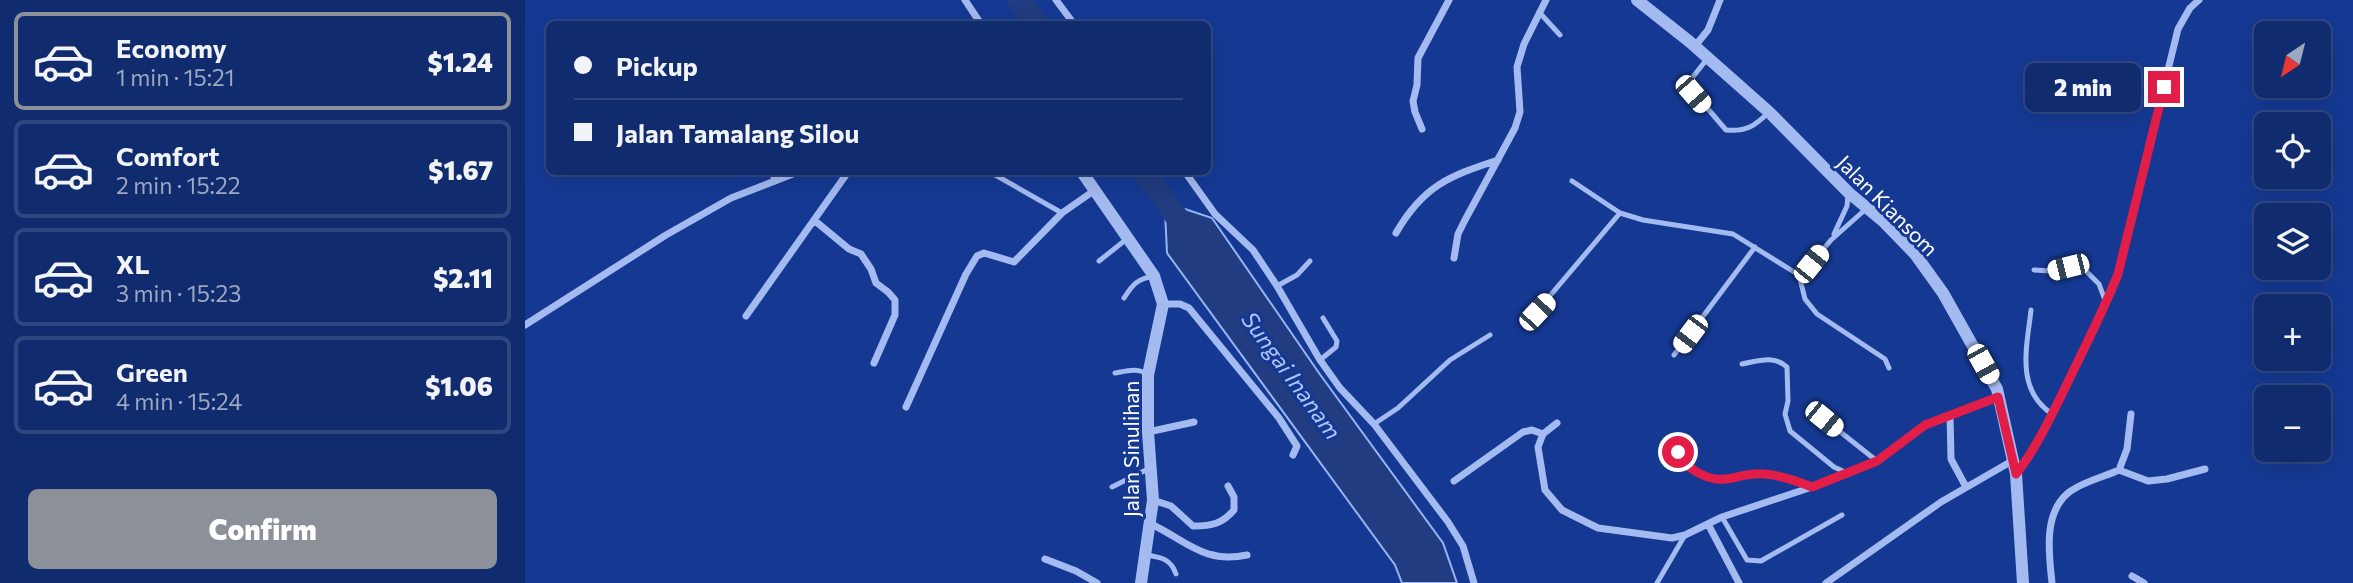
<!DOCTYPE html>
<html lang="en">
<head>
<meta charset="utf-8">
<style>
  :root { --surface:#102b6e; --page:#1e3776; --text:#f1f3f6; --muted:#9ca7c2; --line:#304781; --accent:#8c9099 }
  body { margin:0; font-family:Commissioner,sans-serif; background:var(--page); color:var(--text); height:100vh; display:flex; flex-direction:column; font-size:26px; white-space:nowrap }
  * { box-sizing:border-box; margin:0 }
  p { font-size:23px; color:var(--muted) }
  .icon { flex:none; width:38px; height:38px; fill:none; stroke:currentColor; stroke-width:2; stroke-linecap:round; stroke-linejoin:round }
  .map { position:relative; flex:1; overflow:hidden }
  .drawer { display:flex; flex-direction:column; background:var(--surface); width:525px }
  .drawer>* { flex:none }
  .guide { position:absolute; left:21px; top:21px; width:665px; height:154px; border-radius:10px; box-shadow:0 7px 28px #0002,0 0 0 2px var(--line); display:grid; align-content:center; height:154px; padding:0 28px; background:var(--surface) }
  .needle { width:46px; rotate:215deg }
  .tools { position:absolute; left:1729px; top:21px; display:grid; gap:14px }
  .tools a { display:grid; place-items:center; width:77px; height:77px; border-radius:10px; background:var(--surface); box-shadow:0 7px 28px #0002,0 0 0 2px var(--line); font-size:35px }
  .end { position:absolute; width:32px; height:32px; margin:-16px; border:9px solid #e11d48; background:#fff; box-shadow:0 0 0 4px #fff }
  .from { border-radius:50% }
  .bubble { position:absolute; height:49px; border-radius:10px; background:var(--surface); box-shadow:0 7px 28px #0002,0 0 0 2px var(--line); font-size:23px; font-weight:800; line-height:49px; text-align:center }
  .car { position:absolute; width:21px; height:42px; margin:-21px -10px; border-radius:9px; box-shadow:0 0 5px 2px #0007; background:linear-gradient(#fff 24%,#345 0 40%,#fff 0 76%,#345 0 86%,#fff 0) }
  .guide b { display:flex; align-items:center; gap:24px; height:66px; font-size:26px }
  .guide b+b { border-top:2px solid var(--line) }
  .guide i { width:18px; height:18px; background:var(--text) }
  ul { padding:12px 0 0; list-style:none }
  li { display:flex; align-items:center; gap:21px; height:98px; margin:0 14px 10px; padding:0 14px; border:4px solid var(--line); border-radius:10px }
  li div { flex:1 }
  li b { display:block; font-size:26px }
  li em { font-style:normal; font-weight:800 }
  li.current { border-color:var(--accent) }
  li>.icon { width:63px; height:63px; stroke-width:1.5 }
  .button { display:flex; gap:14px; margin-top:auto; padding:14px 28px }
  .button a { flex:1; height:80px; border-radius:10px; background:var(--accent); color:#fff; font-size:28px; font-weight:800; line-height:80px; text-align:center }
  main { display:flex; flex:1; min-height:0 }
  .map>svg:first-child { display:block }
</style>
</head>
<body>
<main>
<section class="drawer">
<ul>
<li class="current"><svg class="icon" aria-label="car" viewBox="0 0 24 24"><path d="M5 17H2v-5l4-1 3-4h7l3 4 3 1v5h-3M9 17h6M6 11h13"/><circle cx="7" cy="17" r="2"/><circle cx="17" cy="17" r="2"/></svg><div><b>Economy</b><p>1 min · 15:21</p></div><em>$1.24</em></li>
<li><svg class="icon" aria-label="car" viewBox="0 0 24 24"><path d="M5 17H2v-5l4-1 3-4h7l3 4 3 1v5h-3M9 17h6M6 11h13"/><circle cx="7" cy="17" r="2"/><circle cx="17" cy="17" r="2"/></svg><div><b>Comfort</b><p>2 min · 15:22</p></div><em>$1.67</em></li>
<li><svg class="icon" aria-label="car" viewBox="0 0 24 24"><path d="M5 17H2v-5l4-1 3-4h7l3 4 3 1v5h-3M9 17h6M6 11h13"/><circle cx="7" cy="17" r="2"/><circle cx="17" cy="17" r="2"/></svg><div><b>XL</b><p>3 min · 15:23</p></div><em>$2.11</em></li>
<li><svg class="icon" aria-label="car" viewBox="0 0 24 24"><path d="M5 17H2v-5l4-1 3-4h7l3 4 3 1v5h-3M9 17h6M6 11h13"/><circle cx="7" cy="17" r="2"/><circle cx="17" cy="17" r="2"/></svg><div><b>Green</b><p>4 min · 15:24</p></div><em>$1.06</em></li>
</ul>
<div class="button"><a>Confirm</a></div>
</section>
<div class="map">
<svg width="1828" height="583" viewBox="0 0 1828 583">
  <rect width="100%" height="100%" fill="#153993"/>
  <path fill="#213c80" stroke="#96b4f4" stroke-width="2" d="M648 205 687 218 794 373 918 543 932 583H877L870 565 642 253 640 211Z"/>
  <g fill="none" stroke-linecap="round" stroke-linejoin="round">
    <path stroke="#213c80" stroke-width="23" d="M494 0 512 24
      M619 172 662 231"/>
    <path stroke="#a4bbf1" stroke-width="5" d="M1014 12 1035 35
      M1182 59 1167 78 1165 88 1201 130C1221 132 1230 126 1244 112
      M246 172 250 182
      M465 172 537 213
      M1047 181 1095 213 1118 220 1208 234 1274 275 1286 264 1306 240 1342 208
      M1309 234 1322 206 1323 195
      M574 261 603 238
      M1509 270 1527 271 1556 266 1574 284 1581 303
      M1274 275 1280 299 1292 314 1360 359 1364 368
      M752 286 772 275 785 261
      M599 298C608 284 612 279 629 276
      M1506 310C1502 347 1490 389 1527 414
      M1002 323 1095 213
      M1149 355 1230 247
      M795 360 811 347 812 341 798 318
      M1217 364C1233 361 1249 355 1262 367L1263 401 1260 414 1265 431 1309 467 1322 473
      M590 373C601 371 614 367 623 375
      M1299 419 1352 461
      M849 424 873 408 925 360 965 335
      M1153 452V457C1158 463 1164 467 1170 471 1200 489 1210 472 1239 474 1256 475 1272 481 1287 487
      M587 487 625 468
      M1197 517 1222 560 1236 561 1317 515
      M621 555C636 557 646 559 651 574
      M1132 583 1160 535"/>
    <path stroke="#a4bbf1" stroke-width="7" d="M440 0 456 24
      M531 0 549 24
      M1170 46 1183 30 1195 0
      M897 129 890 112 888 101 892 85 893 58 924 0
      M660 172 690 214 728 250 752 286 795 360 815 388 849 424 923 522 938 546 949 583
      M289 220 324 249 336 254 346 269 351 283 363 292 370 300V315L349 363
      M871 233C898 186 924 176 973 160
      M929 258 933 234 940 220 990 128 995 112 992 67 999 44 1021 0
      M638 304H655L664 308 754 418 772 446 768 455
      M221 316 323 172
      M0 325 141 235 206 198 273 172
      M381 407 441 274 452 256 459 253 489 262 537 213 570 190
      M1425 415 1426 459 1441 487
      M1032 423 1018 434 1013 447 1020 490 1037 510 1073 528 1147 538 1160 535 1197 517 1287 487 1352 461 1400 425 1473 397
      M623 432 669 422
      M1594 470 1623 481 1642 479 1680 469
      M1491 474 1504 457 1527 414 1559 350 1593 274 1653 29 1665 8 1674 0
      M929 481 998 432 1007 430 1018 434
      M628 500 646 506 668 526C687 526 697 524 709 510V497L703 486
      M626 524C662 541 679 564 722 555
      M1183 524 1214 583
      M520 559 551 571 572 583
      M1607 576 1619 583
      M1301 583 1416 502 1487 461
      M1527 583C1524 554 1518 514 1543 493 1556 482 1579 477 1594 470L1602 449 1606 414"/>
    <path stroke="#a4bbf1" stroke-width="12" d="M1112 0 1165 42 1244 112 1324 193 1359 222 1390 254 1418 293 1472 389 1491 474 1498 583
      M557 172 629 276 638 304 623 375V432L628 500 616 583"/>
  </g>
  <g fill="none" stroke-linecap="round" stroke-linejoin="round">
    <path stroke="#e11d48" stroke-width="9" d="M1153 452V457C1158 463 1164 467 1170 471 1200 489 1210 472 1239 474 1256 475 1272 481 1287 487L1352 461 1400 425 1473 397 1491 474C1512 447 1526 416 1541 386 1559 348 1578 312 1593 274L1639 87"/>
  </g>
  <g text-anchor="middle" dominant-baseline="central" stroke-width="6" stroke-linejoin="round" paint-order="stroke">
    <g font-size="21" fill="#fff" stroke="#153993">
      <text transform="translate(1363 205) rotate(45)">Jalan Kiansom</text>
      <text transform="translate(605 449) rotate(-90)">Jalan Sinulihan</text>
    </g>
    <g font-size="23" font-style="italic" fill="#b0c6f8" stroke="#153993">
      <text transform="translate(767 375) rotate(54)">Sungai Inanam</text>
    </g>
  </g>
</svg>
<div class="tools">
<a><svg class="needle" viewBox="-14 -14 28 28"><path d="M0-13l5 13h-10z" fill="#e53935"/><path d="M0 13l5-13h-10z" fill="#9ca7c2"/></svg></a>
<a><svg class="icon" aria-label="locate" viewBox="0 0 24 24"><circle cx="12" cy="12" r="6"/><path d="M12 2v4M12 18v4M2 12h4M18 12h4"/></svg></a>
<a><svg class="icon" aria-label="layers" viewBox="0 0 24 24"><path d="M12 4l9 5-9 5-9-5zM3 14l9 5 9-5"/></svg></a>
<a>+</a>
<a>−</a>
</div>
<i class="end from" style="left:1153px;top:452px"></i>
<i class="end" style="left:1639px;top:87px"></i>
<div class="bubble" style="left:1500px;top:63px;width:116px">2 min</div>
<i class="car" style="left:1168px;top:94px;rotate:139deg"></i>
<i class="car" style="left:1286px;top:264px;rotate:39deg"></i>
<i class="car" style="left:1543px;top:267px;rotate:256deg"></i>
<i class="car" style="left:1012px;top:312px;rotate:43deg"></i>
<i class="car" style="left:1165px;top:334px;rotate:217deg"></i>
<i class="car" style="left:1458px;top:364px;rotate:151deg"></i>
<i class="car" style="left:1299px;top:419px;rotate:129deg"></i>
<div class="guide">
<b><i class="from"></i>Pickup</b>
<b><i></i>Jalan Tamalang Silou</b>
</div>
</div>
</main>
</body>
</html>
